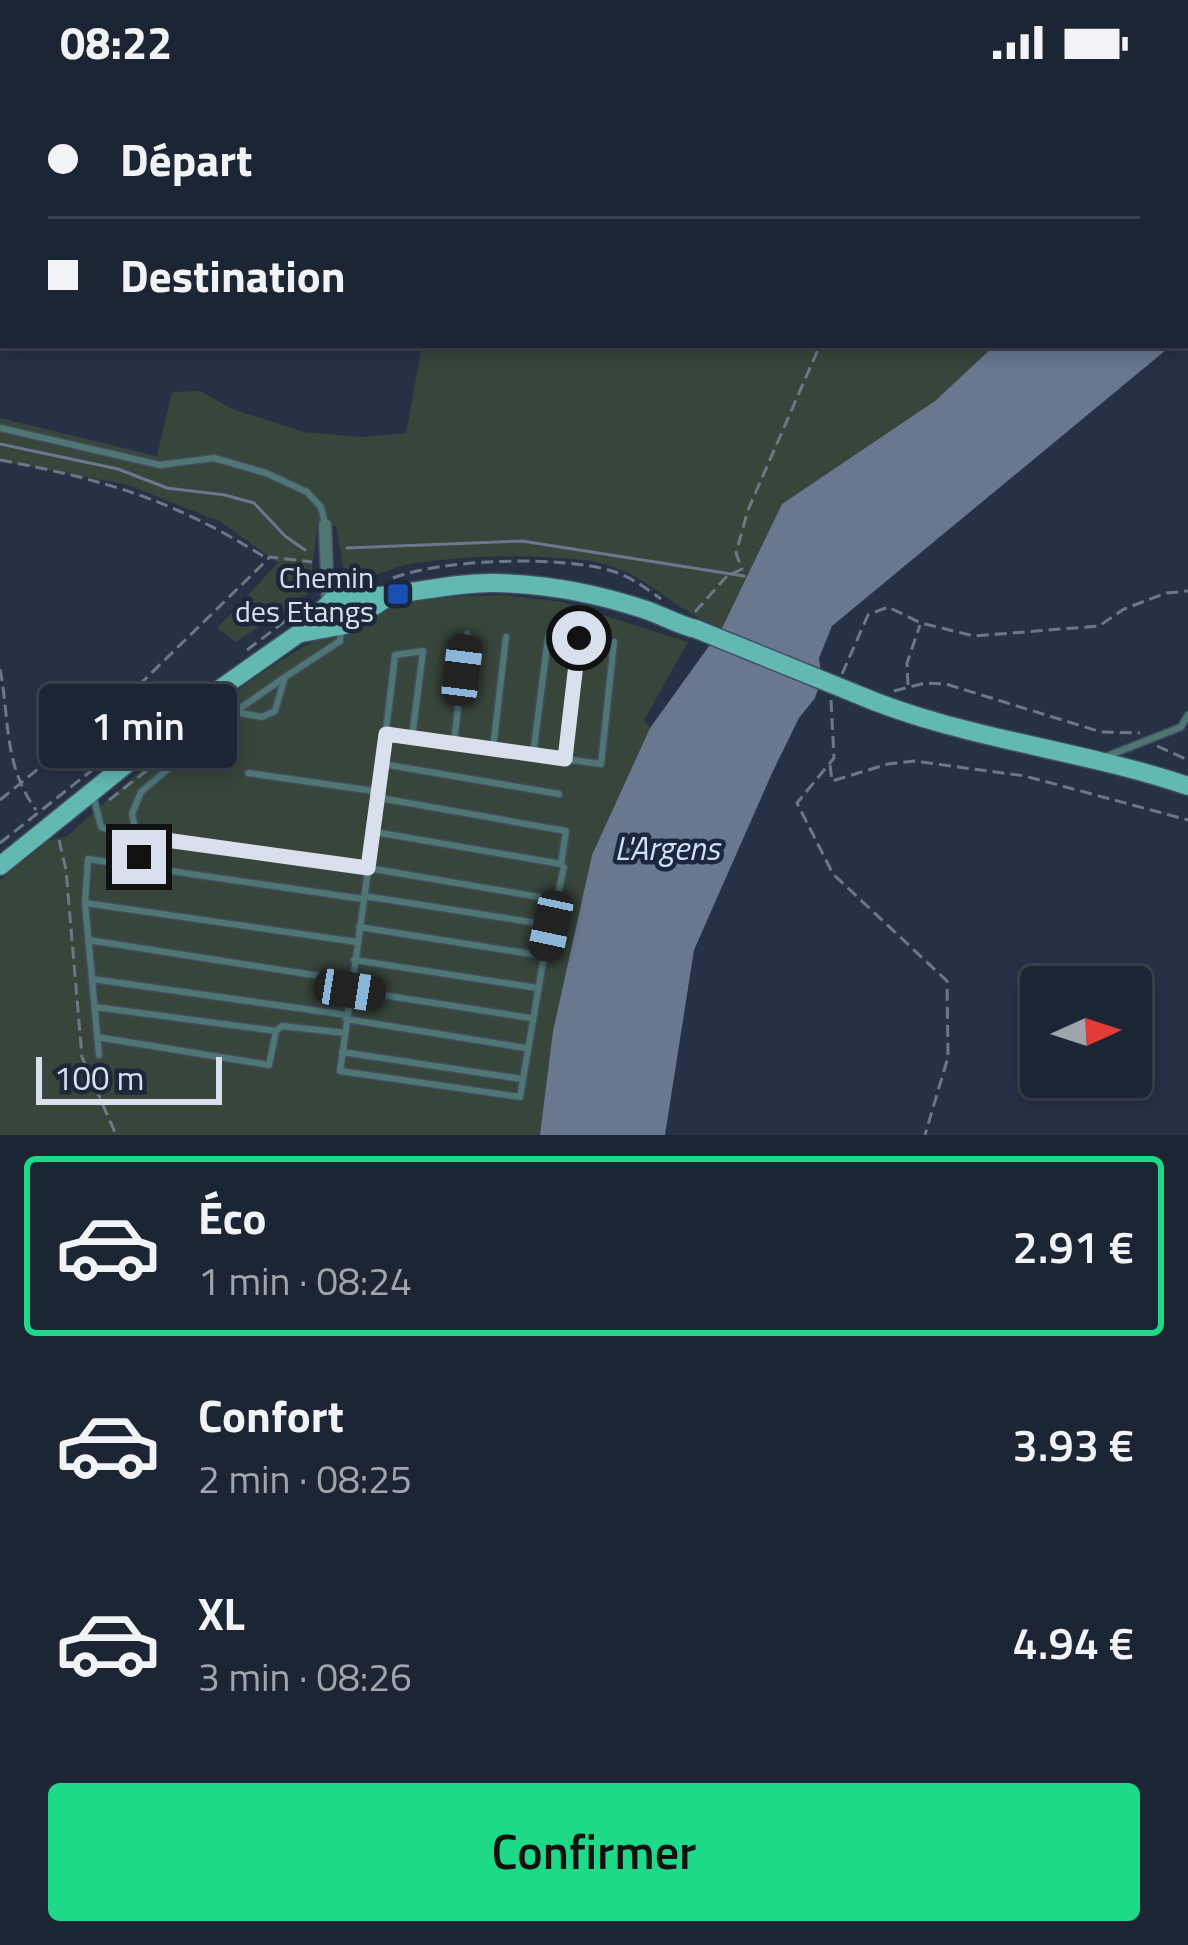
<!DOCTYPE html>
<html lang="fr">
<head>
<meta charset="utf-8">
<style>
  :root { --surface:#1c2534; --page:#252d3c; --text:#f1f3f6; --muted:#a0a5ac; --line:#3a424f; --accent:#1dd988 }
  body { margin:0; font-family:"Titillium Web",sans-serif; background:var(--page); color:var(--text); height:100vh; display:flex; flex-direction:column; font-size:45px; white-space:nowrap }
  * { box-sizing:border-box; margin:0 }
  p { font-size:39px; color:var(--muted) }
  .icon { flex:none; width:66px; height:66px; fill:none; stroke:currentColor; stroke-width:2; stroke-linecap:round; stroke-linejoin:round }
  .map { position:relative; height:1051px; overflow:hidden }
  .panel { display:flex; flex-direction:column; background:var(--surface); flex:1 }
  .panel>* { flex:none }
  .guide { position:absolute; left:0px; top:0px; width:1188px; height:264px; box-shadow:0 6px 18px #0003,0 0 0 3px var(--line); display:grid; align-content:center; height:264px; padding:0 48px; background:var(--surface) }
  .needle { width:78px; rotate:87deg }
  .fabs { position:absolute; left:1020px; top:882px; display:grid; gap:24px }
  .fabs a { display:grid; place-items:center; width:132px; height:132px; border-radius:12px; background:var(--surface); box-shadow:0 6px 18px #0003,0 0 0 3px var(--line); font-size:60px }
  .scale { position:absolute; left:36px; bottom:30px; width:186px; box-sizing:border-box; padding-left:12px; border:6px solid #d9e0ed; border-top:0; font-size:33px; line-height:42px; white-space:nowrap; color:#d9e0ed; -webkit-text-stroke:9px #1d273b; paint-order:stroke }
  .end { position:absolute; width:54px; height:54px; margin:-27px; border:15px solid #d9e0ed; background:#111; box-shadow:0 0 0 6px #111 }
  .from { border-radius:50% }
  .bubble { position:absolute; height:84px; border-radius:12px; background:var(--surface); box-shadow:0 6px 18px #0003,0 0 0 3px var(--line); font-size:39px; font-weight:600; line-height:84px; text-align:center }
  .car { position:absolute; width:36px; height:72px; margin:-36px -18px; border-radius:15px; box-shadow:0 0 9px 3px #0007; background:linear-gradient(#222 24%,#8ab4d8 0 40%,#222 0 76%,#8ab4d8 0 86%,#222 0) }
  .guide b { display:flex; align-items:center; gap:42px; height:114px; font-size:45px }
  .guide b+b { border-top:3px solid var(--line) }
  .guide i { width:30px; height:30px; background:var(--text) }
  ul { padding:21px 0 0; list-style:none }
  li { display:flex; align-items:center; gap:36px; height:180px; margin:0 24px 18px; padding:0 24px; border:6px solid transparent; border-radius:12px }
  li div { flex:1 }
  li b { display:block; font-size:45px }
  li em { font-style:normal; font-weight:600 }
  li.active { border-color:var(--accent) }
  li>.icon { width:108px; height:108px; stroke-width:1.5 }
  .cta { display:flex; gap:24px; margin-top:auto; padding:24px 48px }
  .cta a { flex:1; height:138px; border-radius:12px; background:var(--accent); color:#111; font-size:48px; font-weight:600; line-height:138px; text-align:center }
  .status { display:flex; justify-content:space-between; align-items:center; height:84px; padding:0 60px; background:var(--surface); direction:ltr }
  .status svg { height:33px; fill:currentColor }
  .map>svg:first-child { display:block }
</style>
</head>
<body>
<div class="status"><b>08:22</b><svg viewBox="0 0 49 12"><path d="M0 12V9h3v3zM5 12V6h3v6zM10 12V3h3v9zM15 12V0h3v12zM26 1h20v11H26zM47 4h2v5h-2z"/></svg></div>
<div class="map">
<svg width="1188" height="1051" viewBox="0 0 1188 1051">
  <rect width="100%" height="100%" fill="#263145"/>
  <path fill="#37453b" d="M469 0H1188V81L1185 84V3H469Z
    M422 261H995L935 317 782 420 722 544C668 525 647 484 583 476 528 470 469 471 416 479 382 484 384 497 344 488L336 442 318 438 309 509 236 558 217 544 278 479 221 438 128 401 0 377V334L157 372 172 308 200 307 232 325 304 348 362 353 406 349Z
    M504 511 562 518 688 558 644 636 650 644 592 771 553 947 547 1020 540 1051H0V796L48 757 67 752C165 667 262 568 386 524 423 511 465 513 504 511Z"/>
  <path fill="#69778f" d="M995 261H1172L832 542 819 574 822 595 815 614 799 634 772 689 694 866 665 1051H540L553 947 592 771 650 644 722 544 782 420 935 317Z"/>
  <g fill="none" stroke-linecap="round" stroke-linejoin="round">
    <path stroke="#69778f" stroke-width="3" d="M0 360 118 385 167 404 225 411 254 419 285 452 305 466
      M347 464 522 457 744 492"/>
    <defs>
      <path id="lane" d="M59 3V0
        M0 190 3 186
        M0 344 160 381 214 374 266 389 307 408 321 423 325 440
        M235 628 285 593
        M386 650 601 680 614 558
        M454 658 467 550
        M493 665 506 553
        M533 671 548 554
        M1105 673 1181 643 1188 631
        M565 675 579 554
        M383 680 559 710
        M248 689 381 708
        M93 711 101 743 119 750 368 784 557 816
        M380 714 566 747 561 780 564 783 544 872
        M375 748 561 780
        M144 784 132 730 141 708 235 628 262 633 275 627 285 593 340 557 341 545
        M364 812 550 841
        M85 819 357 858
        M359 843 544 872 520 1013 340 987C360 848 379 710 395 571L423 567 412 653
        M88 856 352 897
        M354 876 538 904
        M92 895 347 931
        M350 906 531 934
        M95 923 276 947 282 942 345 949
        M346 935 526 964
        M97 953 269 981 276 947
        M342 968 522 995
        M99 971 85 819 88 775 363 815"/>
      <path id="street" d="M1028 0 1037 3
        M325 441 328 516"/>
      <path id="primary" d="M302 549 345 541 385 515
        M854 609C957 654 1079 665 1188 702
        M0 782 217 607 298 550 337 512C388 518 441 498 495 499 546 500 595 509 643 525 662 531 678 541 696 545"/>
    </defs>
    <use href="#lane" stroke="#434d60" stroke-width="9"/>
    <use href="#street" stroke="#434d60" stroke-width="15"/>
    <use href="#primary" stroke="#434d60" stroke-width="21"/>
    <path stroke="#6e7788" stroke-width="3" stroke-dasharray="12 6" stroke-linecap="butt" d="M0 91 3 92
      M0 376C106 396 174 416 266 474
      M393 494C443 475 560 471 612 487 630 492 647 505 661 515
      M695 528 727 492 742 485 736 469 748 426 820 261
      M247 566 297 528
      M0 585C10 637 3 680 36 726
      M842 590 868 531 888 523 921 539 974 552 1099 542 1124 525 1166 509 1188 507
      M908 601 907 579 920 541
      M894 607 925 599 946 600 1101 648 1140 649
      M831 616 834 674 797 719 833 790 947 897 948 973 925 1051
      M1157 662 1188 676
      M830 681 832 697 888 680 914 677 1025 692 1188 736
      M0 716 130 610 270 473 312 478
      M109 716 191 652
      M59 756 66 786 82 973 116 1051
      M0 759 149 641"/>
    <use href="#lane" stroke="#4e7673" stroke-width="6"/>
    <use href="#street" stroke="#4e7673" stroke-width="12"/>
    <use href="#primary" stroke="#62b9b4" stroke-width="18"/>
    <defs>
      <path id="primary-bridge" d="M696 545 854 609"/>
    </defs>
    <use href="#primary-bridge" stroke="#434d60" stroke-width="21" stroke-linecap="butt"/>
    <use href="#primary-bridge" stroke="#62b9b4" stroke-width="18"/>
  </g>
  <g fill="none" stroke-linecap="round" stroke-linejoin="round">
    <path stroke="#d9e0ed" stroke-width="15" d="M139 773 137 752 368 784 386 650 565 675 579 554"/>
  </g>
  <rect fill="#1a4fb4" stroke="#1d273b" stroke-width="4.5" x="386" y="498" width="24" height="24" rx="6"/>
  <g text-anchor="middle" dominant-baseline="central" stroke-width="9" stroke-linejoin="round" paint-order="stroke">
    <g font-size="30" fill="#d9e0ed" stroke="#1d273b" text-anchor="end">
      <text x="374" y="493">Chemin<tspan x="374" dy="34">des Etangs</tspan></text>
    </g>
    <g font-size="33" font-style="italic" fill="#d0e0fc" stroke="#1d273b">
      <text x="667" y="764">L'Argens</text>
    </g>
  </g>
</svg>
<div class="fabs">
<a><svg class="needle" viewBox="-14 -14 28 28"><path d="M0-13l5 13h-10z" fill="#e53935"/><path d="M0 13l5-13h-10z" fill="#a0a5ac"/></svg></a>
</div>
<div class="scale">100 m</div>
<i class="end from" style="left:579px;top:554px"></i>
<i class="end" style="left:139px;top:773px"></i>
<div class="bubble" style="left:39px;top:600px;width:198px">1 min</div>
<i class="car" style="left:462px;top:586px;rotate:7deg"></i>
<i class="car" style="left:551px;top:842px;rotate:192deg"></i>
<i class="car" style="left:350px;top:906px;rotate:99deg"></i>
<div class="guide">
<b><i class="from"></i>Départ</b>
<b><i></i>Destination</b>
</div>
</div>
<section class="panel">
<ul>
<li class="active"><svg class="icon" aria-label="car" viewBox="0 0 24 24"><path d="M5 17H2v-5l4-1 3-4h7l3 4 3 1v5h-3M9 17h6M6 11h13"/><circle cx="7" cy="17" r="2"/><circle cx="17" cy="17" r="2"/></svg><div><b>Éco</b><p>1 min · 08:24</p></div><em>2.91 €</em></li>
<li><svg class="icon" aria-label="car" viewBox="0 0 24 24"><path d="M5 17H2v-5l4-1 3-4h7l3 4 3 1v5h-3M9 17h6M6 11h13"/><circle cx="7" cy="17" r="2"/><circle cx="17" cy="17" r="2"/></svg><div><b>Confort</b><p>2 min · 08:25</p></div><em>3.93 €</em></li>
<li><svg class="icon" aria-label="car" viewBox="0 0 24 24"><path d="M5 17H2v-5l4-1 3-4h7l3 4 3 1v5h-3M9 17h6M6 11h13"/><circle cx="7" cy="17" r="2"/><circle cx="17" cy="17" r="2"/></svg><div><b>XL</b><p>3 min · 08:26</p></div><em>4.94 €</em></li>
</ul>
<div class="cta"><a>Confirmer</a></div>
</section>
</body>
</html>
